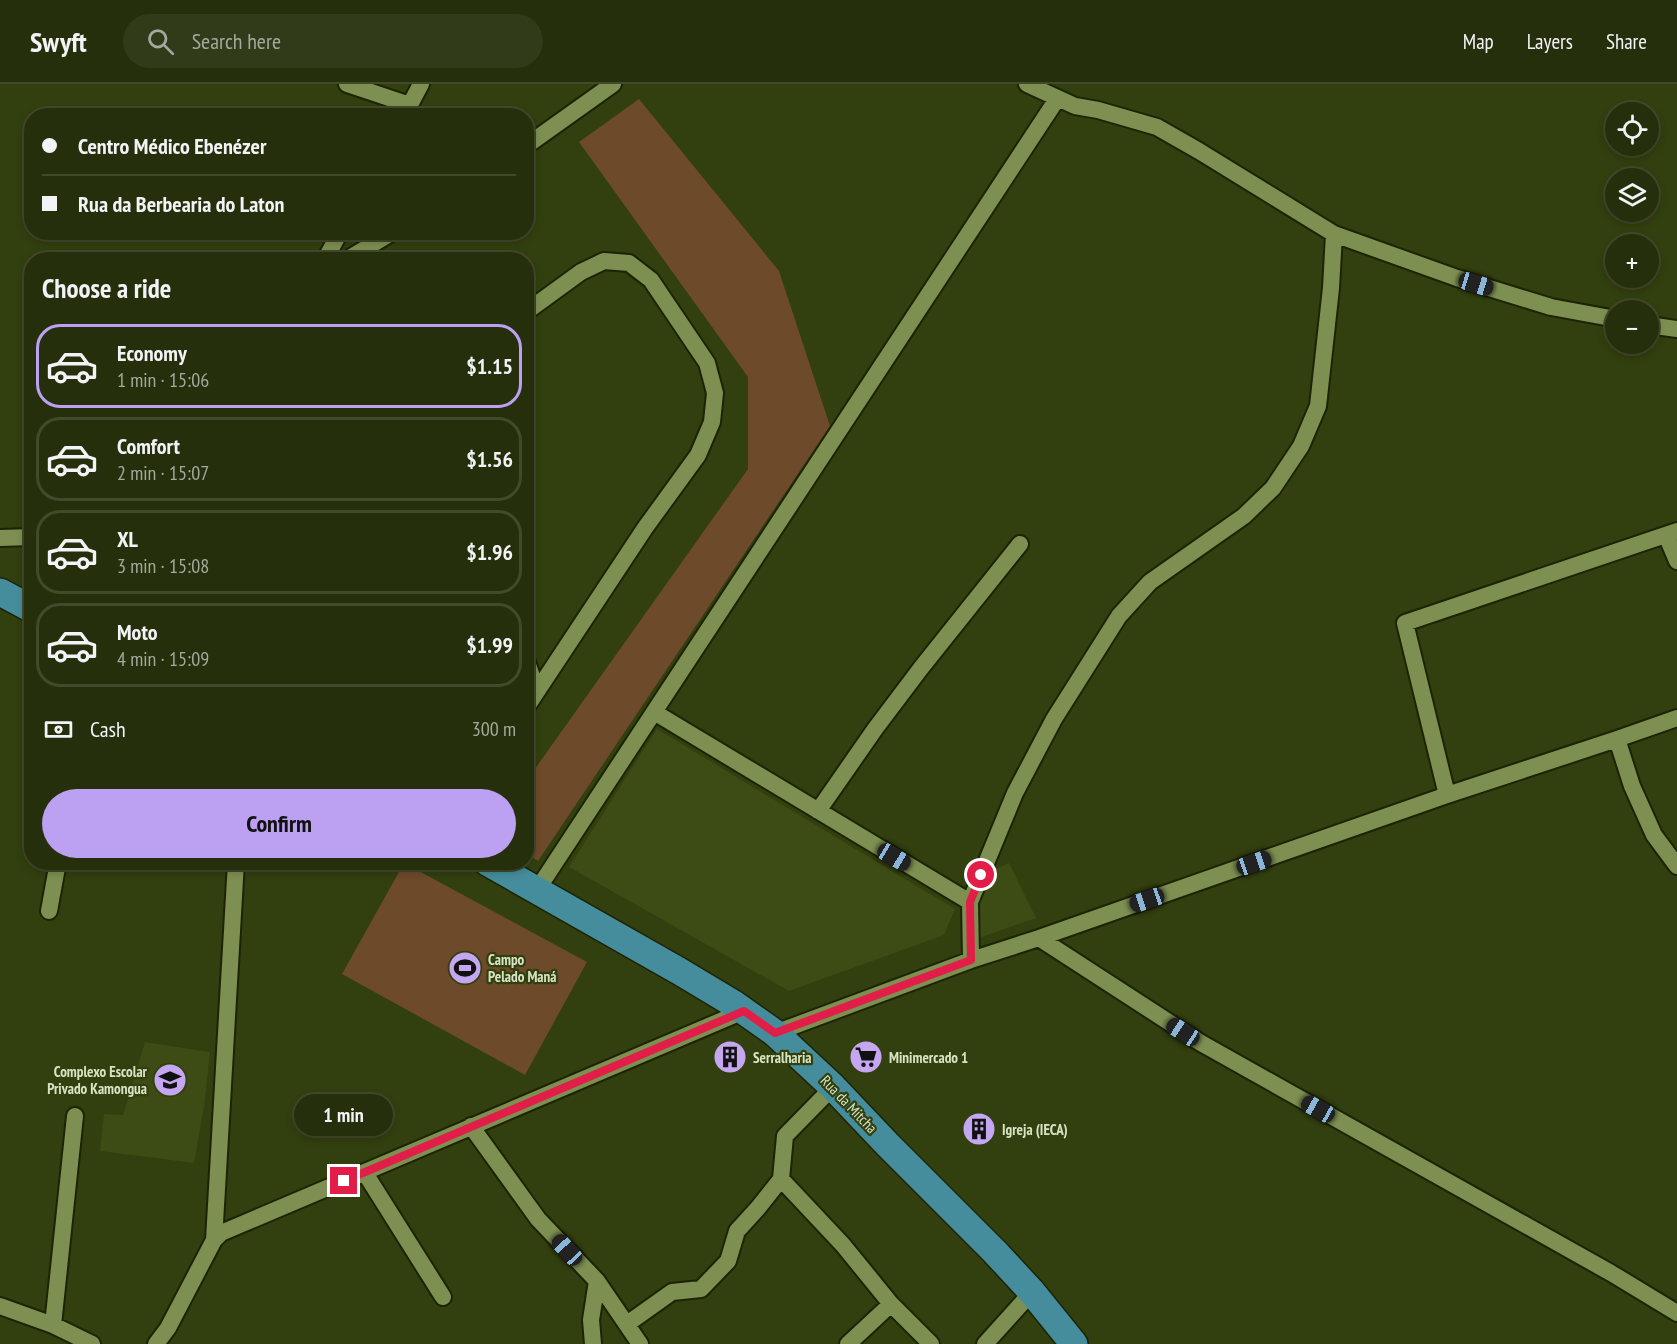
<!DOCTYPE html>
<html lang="en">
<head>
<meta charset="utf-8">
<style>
  :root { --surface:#262f0b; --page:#323b19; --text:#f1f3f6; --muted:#a4a99d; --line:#424a2c; --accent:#bca0f2 }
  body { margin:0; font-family:"PT Sans Narrow",sans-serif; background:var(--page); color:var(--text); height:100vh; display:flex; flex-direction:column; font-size:22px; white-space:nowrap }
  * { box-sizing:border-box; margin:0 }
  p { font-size:20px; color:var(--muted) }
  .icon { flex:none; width:33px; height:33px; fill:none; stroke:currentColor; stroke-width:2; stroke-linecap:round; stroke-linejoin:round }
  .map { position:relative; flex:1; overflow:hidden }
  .side { position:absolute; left:24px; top:168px; width:510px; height:618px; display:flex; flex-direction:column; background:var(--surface); border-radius:24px; box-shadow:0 3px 9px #0003,0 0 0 2px var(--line) }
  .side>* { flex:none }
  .guide { position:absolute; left:24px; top:24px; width:510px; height:132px; border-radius:24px; box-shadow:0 3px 9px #0003,0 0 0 2px var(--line); display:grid; align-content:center; height:132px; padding:0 18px; background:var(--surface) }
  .fabs { position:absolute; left:1605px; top:18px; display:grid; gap:12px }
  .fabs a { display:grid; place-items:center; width:54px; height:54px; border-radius:50%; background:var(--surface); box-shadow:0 3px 9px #0003,0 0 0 2px var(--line); font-size:30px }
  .end { position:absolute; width:27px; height:27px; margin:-14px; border:8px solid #e11d48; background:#fff; box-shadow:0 0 0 3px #fff }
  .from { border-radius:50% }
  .bubble { position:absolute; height:42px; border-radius:21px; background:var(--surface); box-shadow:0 3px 9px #0003,0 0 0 2px var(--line); font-size:20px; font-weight:800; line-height:42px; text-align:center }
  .car { position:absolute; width:18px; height:36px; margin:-18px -9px; border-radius:8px; box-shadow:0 0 4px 2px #0007; background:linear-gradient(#222 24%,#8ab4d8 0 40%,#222 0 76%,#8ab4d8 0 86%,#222 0) }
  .guide b { display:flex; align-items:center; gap:21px; height:57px; font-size:22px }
  .guide b+b { border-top:2px solid var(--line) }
  .guide i { width:15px; height:15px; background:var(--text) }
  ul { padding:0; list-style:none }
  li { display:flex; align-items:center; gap:18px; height:84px; margin:0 12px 9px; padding:0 6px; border:3px solid var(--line); border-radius:24px }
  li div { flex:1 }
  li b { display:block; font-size:22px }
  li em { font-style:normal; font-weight:800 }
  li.selected { border-color:var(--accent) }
  li>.icon { width:54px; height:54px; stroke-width:1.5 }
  h2 { padding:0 18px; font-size:27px; line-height:72px }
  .pay { display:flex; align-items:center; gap:15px; height:66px; padding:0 18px; font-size:22px }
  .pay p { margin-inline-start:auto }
  .button { display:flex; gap:12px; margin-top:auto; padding:12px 18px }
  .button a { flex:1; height:69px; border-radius:36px; background:var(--accent); color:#111; font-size:24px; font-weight:800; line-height:69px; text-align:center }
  header { display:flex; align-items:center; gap:36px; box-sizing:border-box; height:84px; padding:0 30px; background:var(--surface); border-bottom:2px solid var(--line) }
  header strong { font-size:28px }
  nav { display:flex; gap:33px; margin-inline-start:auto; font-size:21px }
  .search { width:420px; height:54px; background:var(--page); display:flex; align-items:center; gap:15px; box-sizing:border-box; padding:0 21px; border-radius:33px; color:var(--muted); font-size:22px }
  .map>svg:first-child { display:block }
</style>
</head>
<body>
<header>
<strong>Swyft</strong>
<div class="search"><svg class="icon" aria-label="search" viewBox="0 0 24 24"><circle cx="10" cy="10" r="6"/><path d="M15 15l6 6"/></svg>Search here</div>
<nav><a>Map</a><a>Layers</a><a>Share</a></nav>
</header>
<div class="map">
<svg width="1677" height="1260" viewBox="0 0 1677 1260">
  <rect width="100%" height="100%" fill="#323f0f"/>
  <path fill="#3d4b15" d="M657 645 955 825 944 851 789 907 569 783Z
    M1009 779 1036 834 976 855 970 818 981 791Z
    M145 958 210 968 204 1023 194 1079 100 1067 104 1030 123 1031Z"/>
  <path fill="#6d4a2a" d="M639 15 779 187 830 342 538 777 527 770V696L748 385V293L579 58Z
    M404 779 587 878 525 991 342 890Z"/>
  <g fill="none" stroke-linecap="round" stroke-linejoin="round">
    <defs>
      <path id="street" d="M347 0 410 21
        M1027 0 1075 22 1098 26 1157 43 1199 67 1334 150 1457 194 1551 223 1616 235
        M404 32 421 0
        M526 62 613 0
        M325 176 340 148
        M346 176 393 148
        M526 228 581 188 604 177 629 179 651 196 707 279 715 309 712 338 698 371 645 444 526 624
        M1648 241 1677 245
        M1666 451 1677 477
        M0 454 32 453
        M526 575 537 607
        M654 628 970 818
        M1617 655 1632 702 1654 751 1677 782
        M1447 711 1405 539 1677 447
        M818 727 875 645 921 584 1020 460
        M537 806 1057 15
        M49 827 58 778
        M1039 854 1201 959 1611 1189 1677 1229
        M971 876 970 818 1015 709 1054 635 1119 532 1150 498 1244 432 1273 404 1301 362 1318 322 1331 204 1334 150
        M775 949 971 876 1039 854 1447 711 1617 655 1677 634
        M471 1042 538 1135 597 1197 640 1260
        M365 1089 443 1213
        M781 1095 843 1161 891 1220 931 1260
        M214 1156 221 1149 744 927
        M0 1222 53 1241 92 1260
        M627 1240 672 1208 701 1205 728 1177 737 1147 758 1124 781 1095 785 1052 833 1003
        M53 1241 75 1032
        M156 1260 168 1244 214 1156 236 778
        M593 1260 591 1236 597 1197
        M848 1260 891 1220
        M985 1260 1032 1208"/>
      <path id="primary" d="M0 508 32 525
        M487 778 679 887 734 920 775 949 833 1003 887 1060 995 1168 1032 1208 1074 1260"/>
    </defs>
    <use href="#street" stroke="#1c2404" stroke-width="20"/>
    <use href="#primary" stroke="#1c2404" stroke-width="30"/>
    <use href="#street" stroke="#7d9051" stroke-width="16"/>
    <use href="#primary" stroke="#458d9d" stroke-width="27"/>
  </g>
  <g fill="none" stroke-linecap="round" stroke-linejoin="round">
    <path stroke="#e11d48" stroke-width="8" d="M344 1097 744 927 775 949 971 876 970 818 981 791"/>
  </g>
  <defs>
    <symbol id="stadium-disc" viewBox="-11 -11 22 22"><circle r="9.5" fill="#c5a7f1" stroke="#323f0f"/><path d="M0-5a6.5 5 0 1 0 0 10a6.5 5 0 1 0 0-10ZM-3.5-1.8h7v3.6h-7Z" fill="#111"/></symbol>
    <symbol id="building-disc" viewBox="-11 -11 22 22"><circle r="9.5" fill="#c5a7f1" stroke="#323f0f"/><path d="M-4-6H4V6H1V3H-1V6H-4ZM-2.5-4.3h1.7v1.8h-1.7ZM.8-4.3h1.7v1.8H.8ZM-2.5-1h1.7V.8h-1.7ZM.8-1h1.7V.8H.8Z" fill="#111"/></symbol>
    <symbol id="supermarket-disc" viewBox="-11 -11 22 22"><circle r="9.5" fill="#c5a7f1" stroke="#323f0f"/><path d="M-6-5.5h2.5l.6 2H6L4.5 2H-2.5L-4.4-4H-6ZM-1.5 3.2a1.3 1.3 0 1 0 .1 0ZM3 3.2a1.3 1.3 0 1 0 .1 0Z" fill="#111"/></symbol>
    <symbol id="school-disc" viewBox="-11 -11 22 22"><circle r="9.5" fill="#c5a7f1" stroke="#323f0f"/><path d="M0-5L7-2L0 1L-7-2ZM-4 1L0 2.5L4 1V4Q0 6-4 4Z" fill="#111"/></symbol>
  </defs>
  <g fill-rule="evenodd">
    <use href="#stadium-disc" x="446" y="865" width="38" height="38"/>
    <use href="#building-disc" x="711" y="954" width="38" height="38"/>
    <use href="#supermarket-disc" x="847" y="954" width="38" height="38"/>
    <use href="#school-disc" x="151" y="977" width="38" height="38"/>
    <use href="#building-disc" x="960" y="1026" width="38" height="38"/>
  </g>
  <g text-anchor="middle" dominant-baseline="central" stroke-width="4.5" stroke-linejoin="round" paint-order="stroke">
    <g font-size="15" font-weight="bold" fill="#d7e3c2" stroke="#323f0f" text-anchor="start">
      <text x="488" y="875">Campo<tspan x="488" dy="17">Pelado Maná</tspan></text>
      <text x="753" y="973">Serralharia</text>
      <text x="889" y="973">Minimercado 1</text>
      <text x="147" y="987" text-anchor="end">Complexo Escolar<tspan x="147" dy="17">Privado Kamongua</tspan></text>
      <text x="1002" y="1045">Igreja (IECA)</text>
    </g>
    <g font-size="15" fill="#d7e3c2" stroke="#323f0f">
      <text transform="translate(849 1020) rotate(46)">Rua da Mitcha</text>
    </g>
  </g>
</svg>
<div class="fabs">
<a><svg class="icon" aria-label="locate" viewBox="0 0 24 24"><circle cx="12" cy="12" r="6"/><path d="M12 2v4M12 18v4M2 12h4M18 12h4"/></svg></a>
<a><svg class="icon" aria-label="layers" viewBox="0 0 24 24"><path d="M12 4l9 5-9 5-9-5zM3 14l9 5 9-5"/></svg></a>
<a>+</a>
<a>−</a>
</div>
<i class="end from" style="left:981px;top:791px"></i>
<i class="end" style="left:344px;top:1097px"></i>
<div class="bubble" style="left:294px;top:1010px;width:99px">1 min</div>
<i class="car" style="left:1476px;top:200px;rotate:107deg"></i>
<i class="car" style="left:894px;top:773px;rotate:121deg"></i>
<i class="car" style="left:1254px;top:779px;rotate:71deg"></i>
<i class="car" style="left:1147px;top:816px;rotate:251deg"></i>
<i class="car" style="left:1183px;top:948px;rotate:303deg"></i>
<i class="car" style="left:1318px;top:1025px;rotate:299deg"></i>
<i class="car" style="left:567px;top:1166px;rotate:317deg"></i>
<div class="guide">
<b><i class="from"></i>Centro Médico Ebenézer</b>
<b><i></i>Rua da Berbearia do Laton</b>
</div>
<section class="side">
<h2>Choose a ride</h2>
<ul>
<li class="selected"><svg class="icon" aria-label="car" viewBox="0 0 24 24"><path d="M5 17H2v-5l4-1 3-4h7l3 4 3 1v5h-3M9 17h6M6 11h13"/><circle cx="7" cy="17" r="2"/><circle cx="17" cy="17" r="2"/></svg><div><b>Economy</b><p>1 min · 15:06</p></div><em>$1.15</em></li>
<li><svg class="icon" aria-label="car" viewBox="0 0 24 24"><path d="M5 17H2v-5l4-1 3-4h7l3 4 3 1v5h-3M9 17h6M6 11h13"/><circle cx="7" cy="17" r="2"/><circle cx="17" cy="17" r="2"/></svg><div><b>Comfort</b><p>2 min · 15:07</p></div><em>$1.56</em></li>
<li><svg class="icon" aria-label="car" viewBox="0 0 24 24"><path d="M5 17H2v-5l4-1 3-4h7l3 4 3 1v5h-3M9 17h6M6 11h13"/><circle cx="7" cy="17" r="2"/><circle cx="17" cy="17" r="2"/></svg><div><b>XL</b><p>3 min · 15:08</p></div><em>$1.96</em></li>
<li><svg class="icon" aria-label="car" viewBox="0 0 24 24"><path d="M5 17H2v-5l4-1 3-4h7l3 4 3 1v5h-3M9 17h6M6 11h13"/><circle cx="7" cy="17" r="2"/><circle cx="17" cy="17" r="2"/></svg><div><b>Moto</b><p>4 min · 15:09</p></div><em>$1.99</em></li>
</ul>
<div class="pay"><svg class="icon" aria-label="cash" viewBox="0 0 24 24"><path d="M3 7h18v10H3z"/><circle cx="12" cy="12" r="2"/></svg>Cash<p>300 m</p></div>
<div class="button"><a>Confirm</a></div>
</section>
</div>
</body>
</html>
